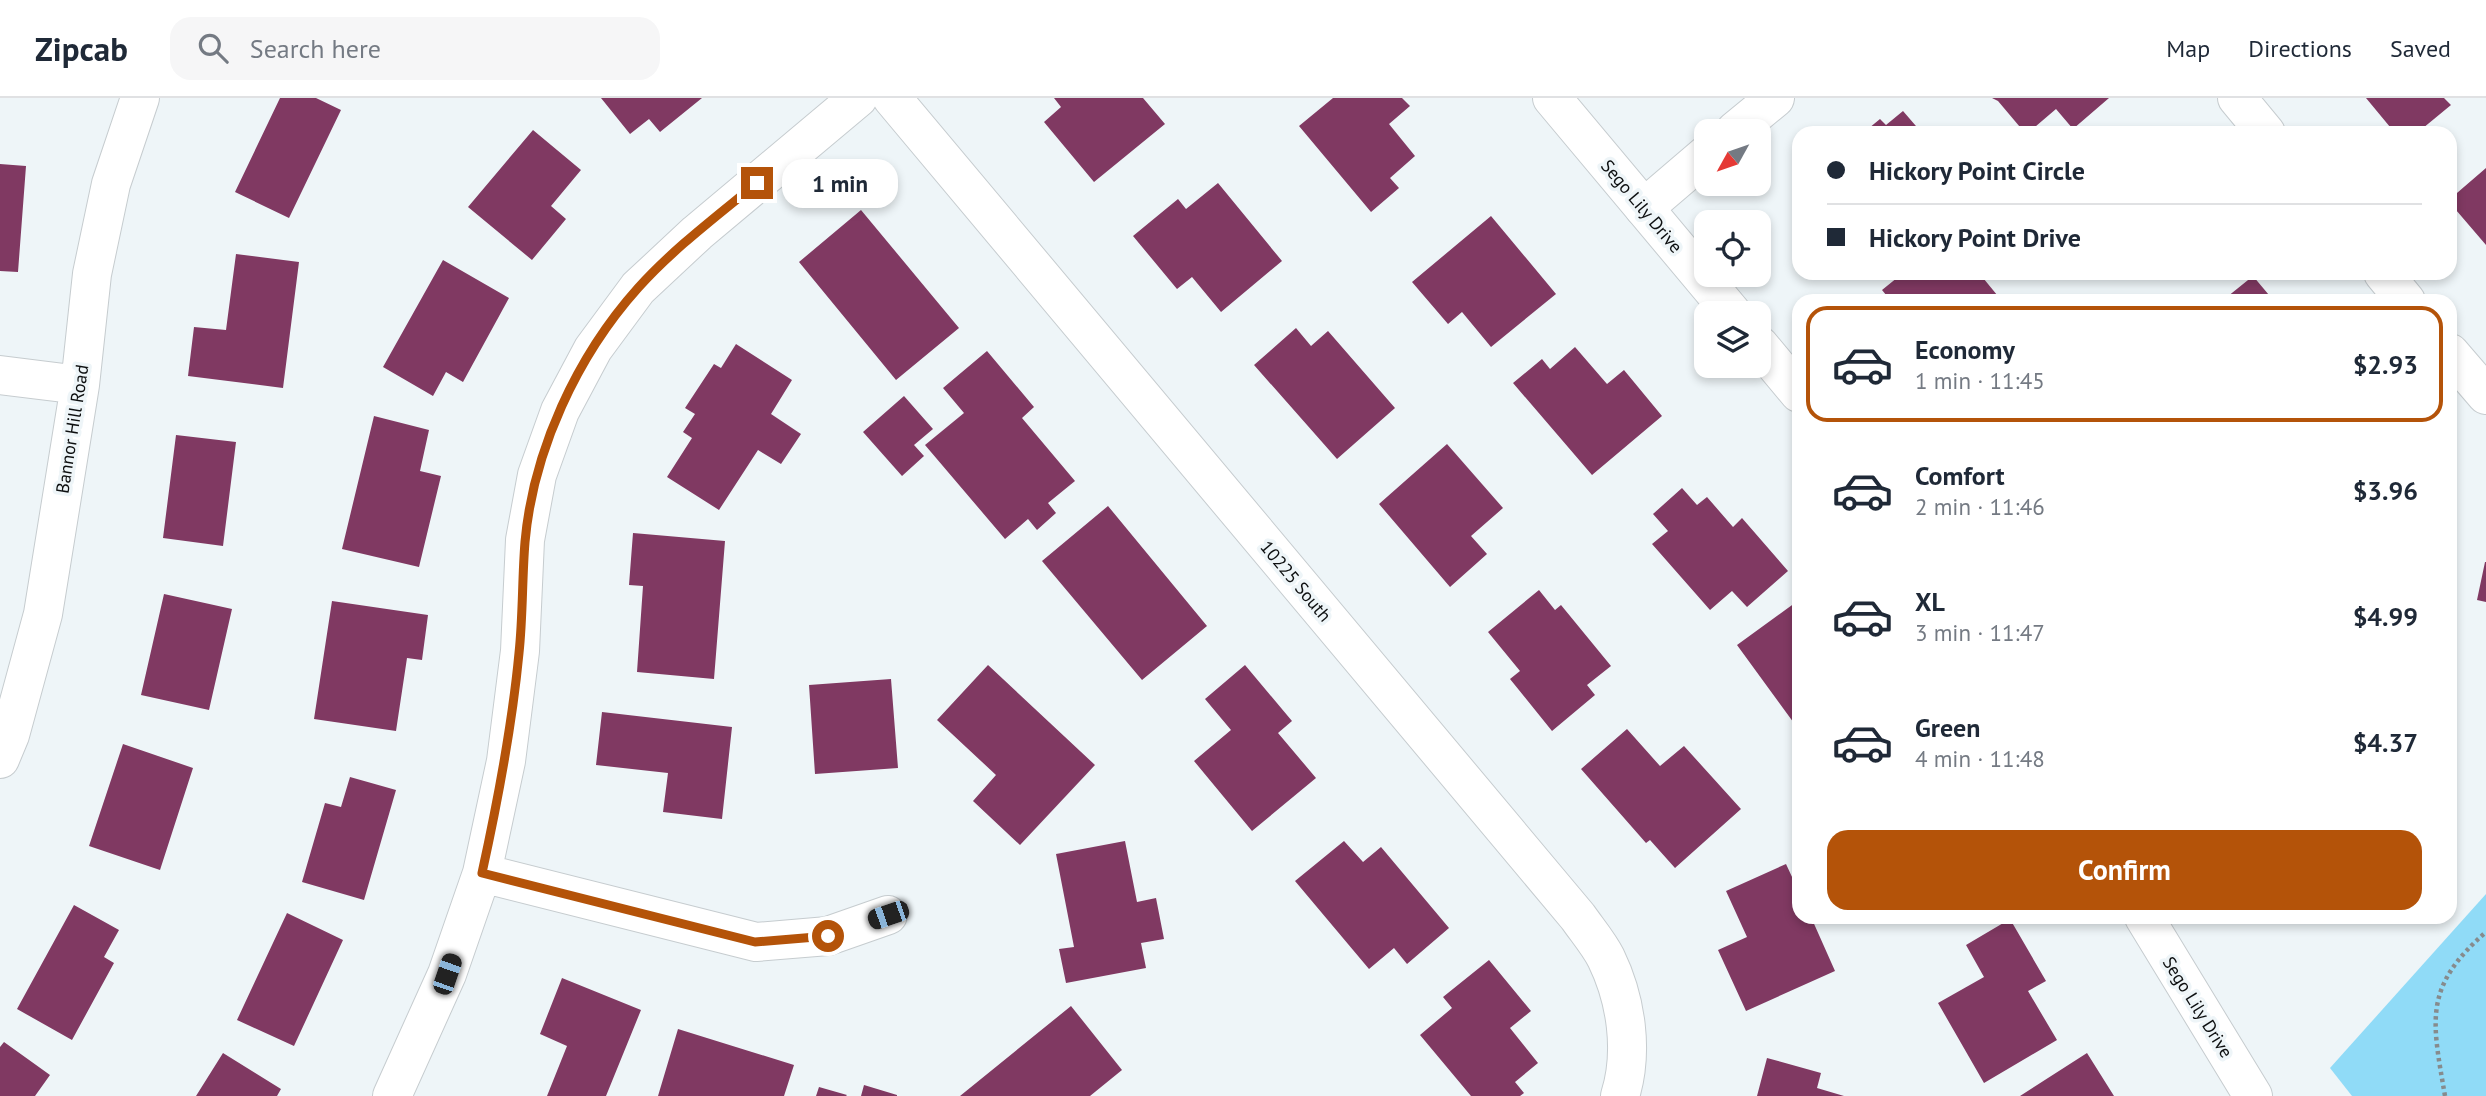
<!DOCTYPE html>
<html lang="en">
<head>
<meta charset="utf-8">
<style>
  :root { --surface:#fff; --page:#f6f6f7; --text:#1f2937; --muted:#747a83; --line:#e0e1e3; --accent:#b45309 }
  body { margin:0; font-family:"PT Sans",sans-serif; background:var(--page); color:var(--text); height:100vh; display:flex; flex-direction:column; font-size:26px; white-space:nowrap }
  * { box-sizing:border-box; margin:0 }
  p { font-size:23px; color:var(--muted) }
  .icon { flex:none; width:38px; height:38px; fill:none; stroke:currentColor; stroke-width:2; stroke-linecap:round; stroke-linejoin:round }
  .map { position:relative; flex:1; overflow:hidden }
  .side { position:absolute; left:1792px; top:196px; width:665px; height:630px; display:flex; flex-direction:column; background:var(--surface); border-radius:21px; box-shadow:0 4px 10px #0003 }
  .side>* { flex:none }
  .hud { position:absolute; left:1792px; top:28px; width:665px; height:154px; border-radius:21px; box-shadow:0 4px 10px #0003; display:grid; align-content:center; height:154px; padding:0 35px; background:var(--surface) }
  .needle { width:46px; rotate:230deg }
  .fabs { position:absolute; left:1694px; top:21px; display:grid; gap:14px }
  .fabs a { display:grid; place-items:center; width:77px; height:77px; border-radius:14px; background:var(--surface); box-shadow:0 4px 10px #0003; font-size:35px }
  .end { position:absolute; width:32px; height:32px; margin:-16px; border:9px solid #b45309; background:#fff; box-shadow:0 0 0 4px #fff }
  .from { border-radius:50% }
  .bubble { position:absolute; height:49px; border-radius:21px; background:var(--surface); box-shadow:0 4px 10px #0003; font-size:23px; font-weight:800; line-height:49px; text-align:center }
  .car { position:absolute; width:21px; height:42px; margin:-21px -10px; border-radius:9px; box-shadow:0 0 5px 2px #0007; background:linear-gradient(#222 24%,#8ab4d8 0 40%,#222 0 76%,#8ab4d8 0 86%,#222 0) }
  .hud b { display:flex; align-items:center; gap:24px; height:66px; font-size:26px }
  .hud b+b { border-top:2px solid var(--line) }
  .hud i { width:18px; height:18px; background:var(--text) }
  ul { padding:12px 0 0; list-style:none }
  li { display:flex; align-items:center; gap:21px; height:116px; margin:0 14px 10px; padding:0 21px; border:4px solid transparent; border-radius:21px }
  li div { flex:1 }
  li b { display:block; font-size:26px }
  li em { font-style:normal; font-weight:800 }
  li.selected { border-color:var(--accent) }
  li>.icon { width:63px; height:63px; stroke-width:1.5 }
  .action { display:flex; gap:14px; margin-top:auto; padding:14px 35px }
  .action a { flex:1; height:80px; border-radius:21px; background:var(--accent); color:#fff; font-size:28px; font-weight:800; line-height:80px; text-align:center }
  header { display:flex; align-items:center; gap:42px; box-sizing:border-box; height:98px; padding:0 35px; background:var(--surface); border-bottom:2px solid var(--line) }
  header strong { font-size:33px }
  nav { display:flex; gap:38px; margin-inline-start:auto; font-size:24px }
  .search { width:490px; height:63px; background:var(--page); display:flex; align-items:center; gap:18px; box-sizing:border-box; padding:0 24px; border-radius:21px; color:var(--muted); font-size:26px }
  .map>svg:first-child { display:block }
</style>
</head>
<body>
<header>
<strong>Zipcab</strong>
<div class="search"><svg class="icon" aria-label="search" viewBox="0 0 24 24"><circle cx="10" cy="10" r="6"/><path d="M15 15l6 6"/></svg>Search here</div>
<nav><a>Map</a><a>Directions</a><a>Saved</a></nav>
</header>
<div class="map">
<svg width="2486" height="998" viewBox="0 0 2486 998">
  <rect width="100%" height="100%" fill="#eef5f8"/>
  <path fill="#90dbf7" d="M2486 796V998H2352L2330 970Z"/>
  <path fill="#803962" d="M280 0H316L341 12 289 120 235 94Z
    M601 0H702L660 34 649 21 630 36Z
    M1054 0H1143L1165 26 1094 84 1044 24 1061 9Z
    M1333 0H1402L1410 8 1389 26 1415 58 1390 80 1399 90 1371 114 1299 28Z
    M1992 0H2109L2073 31 2056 11 2028 35H2025L1998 3Z
    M2366 0H2444L2451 7 2417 35H2395Z
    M1903 13 1922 35H1863L1880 21 1886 27Z
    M533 32 581 72 551 108 566 121 532 162 468 109Z
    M0 66 26 68 18 174 0 173Z
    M2486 70V147L2450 105V101Z
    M1218 85 1282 163 1221 214 1192 179 1177 191 1133 138 1178 101 1186 111Z
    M861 112 959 230 896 282 799 164Z
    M1491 118 1556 196 1491 249 1462 214 1448 226 1412 184Z
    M236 156 299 164 283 290 188 278 194 229 226 232Z
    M443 162 509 200 463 284 446 274 433 298 383 269Z
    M1903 175H1979L2002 203H1891L1882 192Z
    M2253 178 2274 203H2222Z
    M1296 230 1311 248 1328 233 1395 310 1337 361 1254 267Z
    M736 246 792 282 771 316 801 336 781 366 758 352 719 412 667 379 692 340 683 334 695 316 685 310 714 266 721 270Z
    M1575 249 1607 286 1624 272 1662 318 1592 377 1513 285 1542 261 1550 271Z
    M987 253 1034 309 1022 320 1075 383 1048 405 1056 415 1037 432 1028 421 1005 441 925 347 964 315 943 290Z
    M904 298 933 331 914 347 924 358 902 378 863 334Z
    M374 318 429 332 420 373 441 378 419 469 342 451Z
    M176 337 236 344 223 448 163 440Z
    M1447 346 1503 410 1471 438 1487 456 1450 489 1379 406Z
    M1682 390 1697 407 1707 399 1733 429 1742 420 1788 473 1747 509 1732 493 1710 512 1652 446 1668 433 1653 416Z
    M1108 408 1207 528 1142 582 1042 463Z
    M633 435 725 443 714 581 637 574 643 488 629 487Z
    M2485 464H2486V504L2477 502Z
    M1539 492 1555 512 1561 507 1611 568 1587 587 1595 597 1552 633 1510 581 1520 573 1488 534Z
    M164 496 232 511 209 612 141 597Z
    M1799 502V632L1737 547Z
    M332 503 428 517 422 562 407 560 396 633 314 621Z
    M988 567 1095 667 1020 747 973 703 996 677 937 622Z
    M1245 567 1292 623 1278 635 1316 680 1252 733 1194 663 1231 632 1205 601Z
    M891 581 898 670 815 676 809 587Z
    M602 614 732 629 722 721 663 714 668 675 596 667Z
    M1627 631 1660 668 1684 648 1741 711 1675 770 1650 742 1646 745 1581 671Z
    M123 646 193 670 160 772 89 748Z
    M350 679 396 692 364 802 302 784 325 705 341 709Z
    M1125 743 1137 804 1156 800 1164 841 1141 845 1146 870 1066 885 1059 851 1074 849 1056 756Z
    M1344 743 1363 764 1381 749 1449 830 1407 866 1394 850 1369 871 1295 783Z
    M1786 766 1799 794V819H1811L1835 873 1746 913 1718 852 1747 839 1726 793Z
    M74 807 119 832 104 859 114 865 72 942 17 911Z
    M287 815 343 842 294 948 237 922Z
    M2010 821 2046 883 2028 893 2057 942 1984 985 1938 905 1984 879 1966 847Z
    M1489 862 1531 913 1510 930 1538 965 1515 984 1524 995 1520 998H1471L1420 937 1452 910 1443 899Z
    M562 880 641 912 606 998H547L567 948 540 936Z
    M1071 908 1122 972 1090 998H960Z
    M678 931 794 967 784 998H658Z
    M4 944 50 977 35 998H0V949Z
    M223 955 281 991 277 998H196Z
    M2087 955 2114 998H2020Z
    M1767 960 1821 975 1817 990 1844 998H1757Z
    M864 987 897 997V998H861Z
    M819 989 847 997 846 998H816Z"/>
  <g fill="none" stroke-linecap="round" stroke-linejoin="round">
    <defs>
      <path id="minor" d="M892 0 1578 819C1587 832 1599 846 1606 860 1626 901 1634 953 1620 998
        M2237 0 2266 35
        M1735 33 1775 0
        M1644 110 1706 57
        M2383 175 2406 203
        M2450 255 2486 297
        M0 277 80 287
        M0 661 10 637 43 516 80 287 92 176 111 86 140 0
        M482 775 756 844 828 838 888 817
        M392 998 447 876 482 775 506 663 520 553 525 442 537 377 560 313 593 251 638 190 697 135 858 0"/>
      <path id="tertiary" d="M1552 0 1732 215
        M1759 247 1799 295
        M2144 819 2253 998"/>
    </defs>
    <use href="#minor" stroke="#c6cccf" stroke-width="40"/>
    <use href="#tertiary" stroke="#c6cccf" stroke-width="40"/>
    <path stroke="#868b8d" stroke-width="4.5" stroke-dasharray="3.5 3.5" stroke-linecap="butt" d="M2445 998C2432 922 2423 889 2486 834"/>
    <use href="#minor" stroke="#fff" stroke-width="38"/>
    <use href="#tertiary" stroke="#fff" stroke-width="38"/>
  </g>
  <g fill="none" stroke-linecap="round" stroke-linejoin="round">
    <path stroke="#b45309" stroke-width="9" d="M757 85C717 118 673 151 638 190 577 258 533 353 525 444 522 481 523 518 519 555 512 629 498 702 482 775L755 844 828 838"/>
  </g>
  <g text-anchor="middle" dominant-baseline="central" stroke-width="7" stroke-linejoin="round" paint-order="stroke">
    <g font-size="18" fill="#0d0f10" stroke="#eef5f8">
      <text transform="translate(1642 108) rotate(50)">Sego Lily Drive</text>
      <text transform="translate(72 331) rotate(-81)">Bannor Hill Road</text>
      <text transform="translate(1296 483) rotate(50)">10225 South</text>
      <text transform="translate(2198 909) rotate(58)">Sego Lily Drive</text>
    </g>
  </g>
</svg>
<div class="fabs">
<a><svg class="needle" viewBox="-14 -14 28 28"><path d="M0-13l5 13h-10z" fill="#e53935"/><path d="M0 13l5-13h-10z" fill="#747a83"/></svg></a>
<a><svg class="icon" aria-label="locate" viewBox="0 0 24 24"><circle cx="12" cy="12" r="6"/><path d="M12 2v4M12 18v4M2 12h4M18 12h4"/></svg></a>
<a><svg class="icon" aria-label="layers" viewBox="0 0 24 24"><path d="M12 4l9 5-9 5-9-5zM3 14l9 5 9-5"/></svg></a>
</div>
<i class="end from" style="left:828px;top:838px"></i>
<i class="end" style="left:757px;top:85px"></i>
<div class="bubble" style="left:782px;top:61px;width:116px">1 min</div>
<i class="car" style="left:888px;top:817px;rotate:251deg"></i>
<i class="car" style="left:447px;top:876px;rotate:19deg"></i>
<div class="hud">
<b><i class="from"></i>Hickory Point Circle</b>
<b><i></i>Hickory Point Drive</b>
</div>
<section class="side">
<ul>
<li class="selected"><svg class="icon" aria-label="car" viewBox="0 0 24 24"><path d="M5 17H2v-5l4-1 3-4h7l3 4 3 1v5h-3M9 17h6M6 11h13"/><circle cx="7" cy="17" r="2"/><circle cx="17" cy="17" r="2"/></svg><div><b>Economy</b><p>1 min · 11:45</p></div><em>$2.93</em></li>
<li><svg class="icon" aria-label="car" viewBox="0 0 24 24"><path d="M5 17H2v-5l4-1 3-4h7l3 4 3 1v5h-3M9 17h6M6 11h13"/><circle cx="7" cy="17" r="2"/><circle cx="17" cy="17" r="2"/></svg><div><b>Comfort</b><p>2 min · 11:46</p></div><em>$3.96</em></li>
<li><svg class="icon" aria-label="car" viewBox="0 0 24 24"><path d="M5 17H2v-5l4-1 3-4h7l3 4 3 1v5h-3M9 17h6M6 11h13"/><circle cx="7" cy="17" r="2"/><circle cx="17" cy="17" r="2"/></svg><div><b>XL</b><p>3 min · 11:47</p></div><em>$4.99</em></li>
<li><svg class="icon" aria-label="car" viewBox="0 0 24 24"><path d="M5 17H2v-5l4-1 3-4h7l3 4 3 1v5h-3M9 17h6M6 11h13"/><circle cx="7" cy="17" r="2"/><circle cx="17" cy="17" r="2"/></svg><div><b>Green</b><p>4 min · 11:48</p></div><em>$4.37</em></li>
</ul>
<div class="action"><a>Confirm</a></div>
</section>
</div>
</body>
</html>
